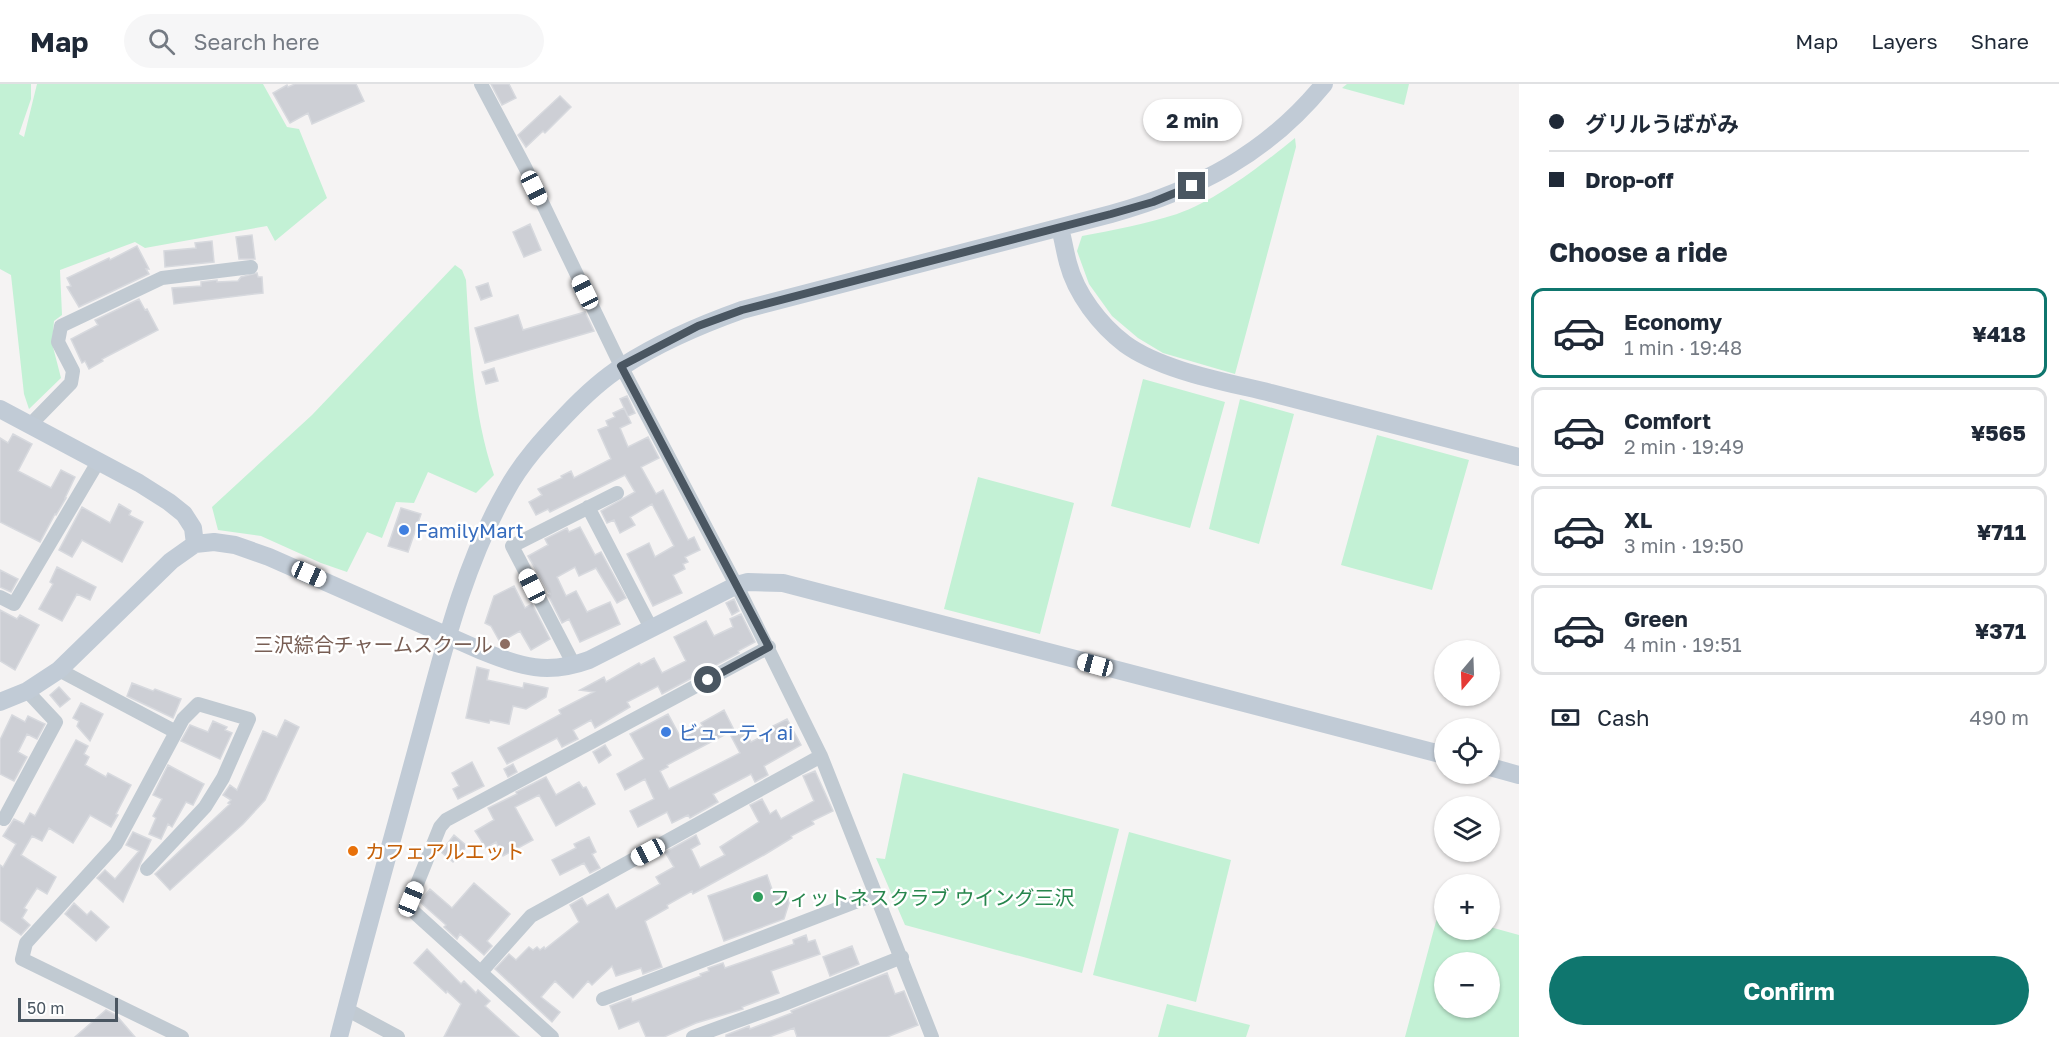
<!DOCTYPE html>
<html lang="en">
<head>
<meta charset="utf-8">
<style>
  :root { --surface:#fff; --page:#f6f6f7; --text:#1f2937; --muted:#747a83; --line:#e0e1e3; --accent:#0f766e }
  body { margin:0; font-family:"Golos Text","Noto Sans JP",sans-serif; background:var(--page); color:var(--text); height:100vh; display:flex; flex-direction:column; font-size:22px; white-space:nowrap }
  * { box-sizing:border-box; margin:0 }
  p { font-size:20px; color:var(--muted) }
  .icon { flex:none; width:33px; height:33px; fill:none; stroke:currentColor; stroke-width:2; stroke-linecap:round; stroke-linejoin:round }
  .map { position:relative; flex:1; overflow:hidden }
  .sheet { display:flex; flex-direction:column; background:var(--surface); width:540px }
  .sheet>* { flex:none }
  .top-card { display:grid; align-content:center; height:132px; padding:0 30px; background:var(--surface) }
  .needle { width:39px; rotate:199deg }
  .buttons { position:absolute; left:1434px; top:556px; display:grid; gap:12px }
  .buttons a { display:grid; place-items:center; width:66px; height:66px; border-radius:50%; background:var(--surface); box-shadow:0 2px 4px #0004; font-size:30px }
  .scale { position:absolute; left:18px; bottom:15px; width:100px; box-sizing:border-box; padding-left:6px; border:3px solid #4a5661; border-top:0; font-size:16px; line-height:21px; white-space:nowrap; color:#4a5661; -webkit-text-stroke:4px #fff; paint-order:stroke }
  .end { position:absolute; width:27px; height:27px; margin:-14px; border:8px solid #4a5661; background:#fff; box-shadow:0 0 0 3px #fff }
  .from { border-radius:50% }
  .bubble { position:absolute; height:42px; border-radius:21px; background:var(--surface); box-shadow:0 2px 4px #0004; font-size:20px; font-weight:700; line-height:42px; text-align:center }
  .car { position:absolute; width:18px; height:36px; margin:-18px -9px; border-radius:8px; box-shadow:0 0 4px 2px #0007; background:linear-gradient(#fff 24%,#345 0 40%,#fff 0 76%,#345 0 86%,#fff 0) }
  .top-card b { display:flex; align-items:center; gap:21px; height:57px; font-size:22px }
  .top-card b+b { border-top:2px solid var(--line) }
  .top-card i { width:15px; height:15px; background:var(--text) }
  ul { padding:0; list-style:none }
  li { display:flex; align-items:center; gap:18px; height:90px; margin:0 12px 9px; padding:0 18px; border:3px solid var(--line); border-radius:12px }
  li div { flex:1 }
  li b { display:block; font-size:22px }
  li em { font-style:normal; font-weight:700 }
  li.selected { border-color:var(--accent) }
  li>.icon { width:54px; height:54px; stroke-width:1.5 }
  h2 { padding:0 30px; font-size:27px; line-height:72px }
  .pay { display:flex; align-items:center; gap:15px; height:66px; padding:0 30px; font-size:22px }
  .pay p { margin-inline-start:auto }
  .primary-button { display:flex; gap:12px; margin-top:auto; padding:12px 30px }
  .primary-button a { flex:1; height:69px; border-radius:36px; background:var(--accent); color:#fff; font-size:24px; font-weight:700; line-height:69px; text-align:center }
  header { display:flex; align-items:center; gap:36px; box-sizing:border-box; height:84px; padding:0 30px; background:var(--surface); border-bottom:2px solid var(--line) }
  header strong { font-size:28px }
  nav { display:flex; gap:33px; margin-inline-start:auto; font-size:21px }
  .search { width:420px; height:54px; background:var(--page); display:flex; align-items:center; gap:15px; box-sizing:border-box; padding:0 21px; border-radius:33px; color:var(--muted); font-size:22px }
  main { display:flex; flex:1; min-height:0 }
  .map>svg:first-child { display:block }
</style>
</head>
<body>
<header>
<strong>Map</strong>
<div class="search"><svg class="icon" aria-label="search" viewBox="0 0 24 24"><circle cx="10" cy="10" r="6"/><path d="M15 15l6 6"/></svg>Search here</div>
<nav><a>Map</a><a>Layers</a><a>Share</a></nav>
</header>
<main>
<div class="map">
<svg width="1519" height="953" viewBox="0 0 1519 953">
  <rect width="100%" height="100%" fill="#f5f3f3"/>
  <path fill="#c3f1d5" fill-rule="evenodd" d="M0 0H31V15L19 50 24 53 37 0H263L287 43 299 45 327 114 275 157 267 142 145 164 135 158 60 186 62 231 54 237 52 259 61 294 29 325 24 310 11 191 0 185Z
    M1347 0H1409L1404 21 1342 4Z
    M1295 54 1296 63 1235 290 1163 269 1138 254 1112 232 1089 200 1077 167 1082 152C1114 146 1146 140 1177 130 1216 117 1263 80 1295 54Z
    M455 181 462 186 466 196C470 260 473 330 494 391L476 409 428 388 414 419 396 418 382 454 367 448 347 488 321 479 261 452 218 446 212 423 312 331Z
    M1143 295 1225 318 1190 444 1111 422Z
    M1240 315 1294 330 1259 460 1209 445Z
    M1377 351 1469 376 1432 506 1341 481Z
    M978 393 1074 419 1040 550 944 525Z
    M903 689 1119 745 1082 889 905 841 876 774 885 775Z
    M1129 748 1231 776 1196 918 1093 891Z
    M1438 830 1444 832V846H1490V843L1519 851V953H1405ZM1444 879H1490V924H1444Z
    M1167 920 1250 941 1246 953H1158Z"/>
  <path fill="#cdcfd5" stroke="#d7d9de" stroke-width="1.5" d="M295 0H356L364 17 312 40 308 29 290 39 273 9 287 1 288 3Z
    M491 0H509L516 14 502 21Z
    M560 12 571 23 545 49 543 47 526 63 518 51Z
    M530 140 541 166 524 173 513 148Z
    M252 151 255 175H239L236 153Z
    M212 157 214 178 165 183 164 167 196 164 195 159Z
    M137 162 149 185H146L149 190 79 223 67 203 71 202 67 194 109 174 110 176Z
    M257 189 258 193H262L263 209 174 220 172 204 201 202V198L217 196V198L238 197 241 193Z
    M488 199 492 212 481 216 476 203Z
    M139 215 145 226 147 225 158 246 102 275 103 277 89 285 85 277 82 279 71 255 98 241 95 236Z
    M585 228 594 247 485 279 475 244 518 231 523 246Z
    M494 284 498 297 486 300 482 288Z
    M627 312 635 329 628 332 620 315Z
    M624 324 631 339 620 344 628 363 648 353 659 374 641 383 656 410 663 406 688 456 694 453 700 466 685 473 688 478 683 480 685 485 673 491 682 509 653 522 627 470 649 459 655 473 674 462 652 420 630 433 635 441 620 449 614 436 607 439 601 427 635 408 625 391 550 428 548 425 536 431 529 418 542 411 538 405 562 394 561 392 571 387 574 394 611 375 598 346 608 342 606 337 615 333 613 329Z
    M13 350 32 360 18 387 51 404 61 386 75 393 65 414H66L56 431 55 430 40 458 0 438V354L8 359Z
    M119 420 131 427 129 431 143 438 122 478 82 456 72 473 59 466 82 423 110 439Z
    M401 424 421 430 408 468 388 462Z
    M580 443 595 471 601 468 626 514 617 519 596 484 579 492 575 483 557 493 566 512 576 507 587 528 610 518 620 540 580 558 569 535 562 539 548 511 550 510 528 472 548 461 545 455 567 444 569 448Z
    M57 483 96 503 90 516 77 510 62 537 39 525 53 500 50 498Z
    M0 486 18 495 11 508 0 503Z
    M514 502 525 524 532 520 550 555 531 566 520 547 500 558 491 542 485 539 494 512Z
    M734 515 739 527 732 531 726 519Z
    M0 526 17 535 20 531 39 541 15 586 0 577Z
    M741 530 755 558 738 567 739 569 662 610 658 602 627 618 630 623 595 644 591 636 573 646 578 655 562 663 557 654 507 680 498 664 561 630 559 626 594 608 580 606 604 593 606 598 639 579 641 581 654 574 662 589 686 577 674 553 706 537 714 552 733 543 730 535Z
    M477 583 489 586 487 596 523 604 524 599 548 604 546 613 526 625 513 622 509 640 490 636 489 639 466 634Z
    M132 599 153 607 155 605 181 615 173 634 127 612Z
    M59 603 70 615 60 623 50 611Z
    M81 619 103 630 90 657 77 642 79 637 73 634Z
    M724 626 734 646 667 681 668 683 660 687 669 705 740 669 731 652 743 645 751 658 775 646 773 642 787 635 801 661 764 682 768 691 755 698 751 690 713 710 718 718 690 734 688 731 672 739 667 728 638 743 630 727 654 715 645 695 625 706 617 690 644 675 630 650 668 630 681 654 703 642 701 639Z
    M12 631 25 638 28 632 45 640 37 655 27 650 18 668 27 673 14 697 0 690V656Z
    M285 636 299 643 265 716 243 740 170 806 155 790 230 720 228 719 231 716 223 711 230 701 237 706 263 647 277 653Z
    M213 637 227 643 225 646 232 649 220 675 181 657 190 641 208 648Z
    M76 656 88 662 84 670 89 673 85 681 106 693 108 689 131 701 116 730 118 731 111 743 90 731 73 759 49 744 42 757 32 752 21 771 56 793 47 810 37 804 24 824 27 826 22 834 30 841 21 851 0 836V781L3 783 16 760 3 752 14 735 24 740 30 729 35 732Z
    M605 661 611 671 599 679 593 668Z
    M472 678 484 702 458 715 453 705 459 702 452 689Z
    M513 680 517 688 508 693 504 685Z
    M168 681 204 700 193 721 186 718 172 743 168 740 161 755 149 750 156 734 153 732 162 715 153 711Z
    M815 687 833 727 812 737 814 740 791 752 792 754 764 771 702 805 693 810 692 807 667 821 668 824 645 837 662 883 643 890 641 884 616 892 612 882 592 901 588 897 573 914 555 897 541 913 560 928 552 938 495 885 509 870 516 876 529 863 533 866 537 863 540 866 544 863 545 865 579 838 570 821 582 814 587 822 608 810 616 825 660 800 656 793 674 783 665 768 696 751 700 760 691 765 700 784 725 771 720 763 759 738 750 721 762 715 770 730 776 726 781 735 814 717 803 692Z
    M546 693 556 711 579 698 583 704 586 703 595 720 556 742 539 711 515 723 533 756 503 772 496 758 486 764 475 747 494 736 488 724 517 710 516 708Z
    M133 748 151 756 123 818 97 794 105 786 115 795 139 767 126 761Z
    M454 751 467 762 453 778 441 768Z
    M589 753 596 768 592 770 600 784 590 789 584 779 560 791 552 776 576 764 574 760Z
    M767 791 774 811 788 814 789 819 784 835 724 857 708 812Z
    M474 799 510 830 487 857 492 862 484 871 460 850 457 855 444 843 446 841 420 818 430 805 452 824Z
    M74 819 87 831 91 827 109 843 96 857 65 830Z
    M806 851 808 858 815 856 820 870 771 887 779 909 742 923 743 925 696 939 664 953H646L639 937 619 945 610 922 631 914 632 918 701 892 700 890 709 887 708 884 723 879 725 884 794 860 793 856Z
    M852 862 859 880 830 892 823 873Z
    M427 865 461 900 464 897 476 909 478 906 490 917 485 922 519 953H444L461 920 447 907 446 909 414 879Z
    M887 889 895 910 904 907 918 941 887 953H797L794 944 769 953H726V951L749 942 750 945 792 929 791 927Z
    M106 926 116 931 135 953H75Z"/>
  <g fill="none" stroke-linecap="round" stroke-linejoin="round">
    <path stroke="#c1cad2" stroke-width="14" d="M481 0 525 83 621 282 742 512 821 672 932 953
      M30 341 71 299 73 287 58 258 61 242 162 194 251 183
      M588 423 651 544
      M0 513 14 520 98 378
      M574 581 512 462 617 409
      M59 586 176 648
      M4 735 56 638 27 607
      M147 785 205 723 223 694 249 635 198 620 183 635 116 760 26 859 22 875 182 953
      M481 888 531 832 821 672
      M603 915 876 810
      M346 925 398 953
      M552 953 415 829 410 822 411 815 440 743 446 736 769 563
      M693 953 784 920 902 873"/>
    <path stroke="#c1cbd6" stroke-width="18" d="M1060 144C1063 155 1065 168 1068 179 1076 210 1100 241 1125 260 1162 287 1227 298 1271 309 1354 330 1436 352 1519 373
      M0 325 139 399 169 418 184 430 193 444 195 460
      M0 618 27 607 59 586 171 477 195 460 214 458 235 461 269 473 482 567C521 583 548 591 589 576L737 501 748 498 783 499 1444 671
      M1490 683 1519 691
      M339 953C364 856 391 760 417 664 441 577 461 486 506 407 521 379 543 355 565 332 582 314 602 295 623 282 660 258 700 241 742 226L1111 130C1197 106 1267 70 1324 0"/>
  </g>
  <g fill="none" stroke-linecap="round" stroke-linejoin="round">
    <path stroke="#4a5661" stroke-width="8" d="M708 596 769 563 621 282 698 242 742 226 1111 130 1153 118 1192 102"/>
  </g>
  <g fill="#3f7fe0" stroke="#fff" stroke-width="2">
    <circle cx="404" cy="446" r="6"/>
    <circle cx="666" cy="648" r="6"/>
  </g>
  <circle fill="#8d6e63" stroke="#fff" stroke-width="2" cx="505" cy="560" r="6"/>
  <circle fill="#e8710a" stroke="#fff" stroke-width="2" cx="353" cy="767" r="6"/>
  <circle fill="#2e9e5b" stroke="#fff" stroke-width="2" cx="758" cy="813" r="6"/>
  <g text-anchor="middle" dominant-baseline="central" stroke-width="5" stroke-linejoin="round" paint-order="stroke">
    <g font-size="20" fill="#366cbe" stroke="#fff" text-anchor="start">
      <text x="416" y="446">FamilyMart</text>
      <text x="678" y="648">ビューティai</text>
    </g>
    <g font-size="20" fill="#785e54" stroke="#fff" text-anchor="end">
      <text x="493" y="560">三沢綜合チャームスクール</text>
    </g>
    <g font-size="20" fill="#c56008" stroke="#fff" text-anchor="start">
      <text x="365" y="767">カフェアルエット</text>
    </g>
    <g font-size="20" fill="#27864d" stroke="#fff" text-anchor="start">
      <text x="770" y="813">フィットネスクラブ ウイング三沢</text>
    </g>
  </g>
</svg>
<div class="buttons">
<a><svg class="needle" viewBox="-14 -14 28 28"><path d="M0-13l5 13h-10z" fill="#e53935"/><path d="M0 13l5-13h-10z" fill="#747a83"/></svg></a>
<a><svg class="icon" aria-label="locate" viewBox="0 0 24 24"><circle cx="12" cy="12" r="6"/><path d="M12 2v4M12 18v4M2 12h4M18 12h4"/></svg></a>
<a><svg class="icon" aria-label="layers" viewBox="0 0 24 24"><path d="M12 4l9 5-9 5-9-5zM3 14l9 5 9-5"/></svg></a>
<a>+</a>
<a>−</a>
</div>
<div class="scale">50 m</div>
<i class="end from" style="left:708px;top:596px"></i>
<i class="end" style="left:1192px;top:102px"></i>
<div class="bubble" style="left:1143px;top:15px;width:99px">2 min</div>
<i class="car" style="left:534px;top:104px;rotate:154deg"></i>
<i class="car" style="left:585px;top:208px;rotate:334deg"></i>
<i class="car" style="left:309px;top:490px;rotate:114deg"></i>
<i class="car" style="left:532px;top:502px;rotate:333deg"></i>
<i class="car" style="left:1095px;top:581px;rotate:285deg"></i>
<i class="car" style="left:648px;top:768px;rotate:242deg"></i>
<i class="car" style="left:411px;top:815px;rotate:22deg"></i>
</div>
<section class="sheet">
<div class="top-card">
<b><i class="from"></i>グリルうばがみ</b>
<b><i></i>Drop-off</b>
</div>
<h2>Choose a ride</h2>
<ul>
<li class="selected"><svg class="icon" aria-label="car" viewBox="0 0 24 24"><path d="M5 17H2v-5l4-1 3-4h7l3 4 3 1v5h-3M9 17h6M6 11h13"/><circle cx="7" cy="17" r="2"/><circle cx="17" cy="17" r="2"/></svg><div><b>Economy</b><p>1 min · 19:48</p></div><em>¥418</em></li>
<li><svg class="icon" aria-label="car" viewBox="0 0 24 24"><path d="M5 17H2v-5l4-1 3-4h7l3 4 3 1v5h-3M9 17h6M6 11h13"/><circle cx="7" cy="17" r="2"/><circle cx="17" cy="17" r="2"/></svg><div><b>Comfort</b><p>2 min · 19:49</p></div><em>¥565</em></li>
<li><svg class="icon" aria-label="car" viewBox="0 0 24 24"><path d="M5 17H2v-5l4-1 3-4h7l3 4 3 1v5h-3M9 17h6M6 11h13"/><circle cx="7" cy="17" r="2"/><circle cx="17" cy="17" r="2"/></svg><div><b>XL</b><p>3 min · 19:50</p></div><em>¥711</em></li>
<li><svg class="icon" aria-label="car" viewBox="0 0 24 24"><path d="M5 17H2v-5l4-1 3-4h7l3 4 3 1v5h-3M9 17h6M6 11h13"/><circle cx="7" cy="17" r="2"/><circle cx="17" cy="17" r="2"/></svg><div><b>Green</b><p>4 min · 19:51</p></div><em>¥371</em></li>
</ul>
<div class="pay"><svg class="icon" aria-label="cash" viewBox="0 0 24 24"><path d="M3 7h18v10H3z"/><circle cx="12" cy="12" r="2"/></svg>Cash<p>490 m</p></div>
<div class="primary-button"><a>Confirm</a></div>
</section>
</main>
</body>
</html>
